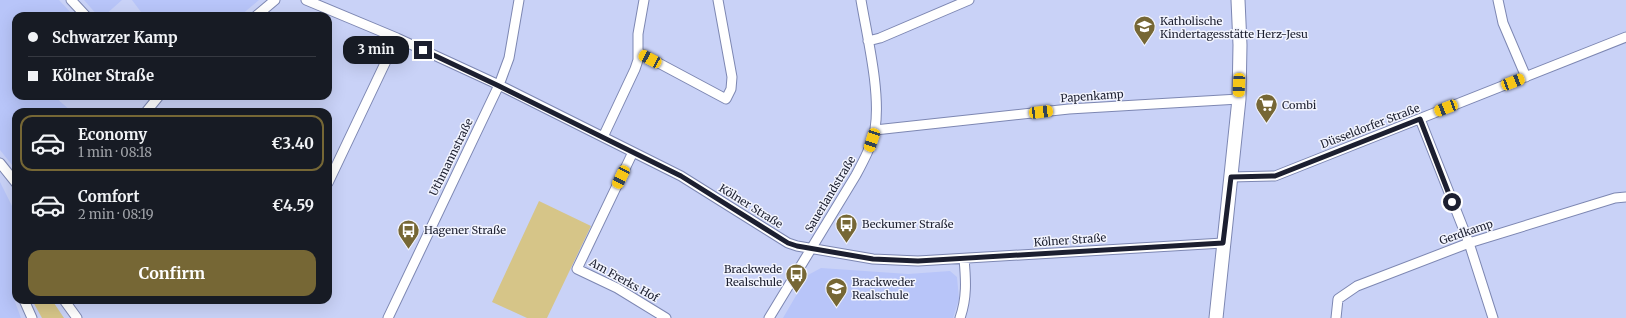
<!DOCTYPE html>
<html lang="en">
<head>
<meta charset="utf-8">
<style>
  :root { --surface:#171b24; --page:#20242c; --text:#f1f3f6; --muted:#9ea1a6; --line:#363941; --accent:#766735 }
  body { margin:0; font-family:Merriweather,serif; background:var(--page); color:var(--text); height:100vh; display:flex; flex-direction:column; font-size:15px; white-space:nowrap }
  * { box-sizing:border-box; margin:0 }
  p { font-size:13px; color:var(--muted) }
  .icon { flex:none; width:22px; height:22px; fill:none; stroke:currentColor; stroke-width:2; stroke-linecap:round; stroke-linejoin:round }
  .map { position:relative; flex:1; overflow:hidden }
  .sheet { position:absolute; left:12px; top:108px; width:320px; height:196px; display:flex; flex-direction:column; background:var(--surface); border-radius:12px; box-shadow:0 4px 16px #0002 }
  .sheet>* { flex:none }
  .hud { position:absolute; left:12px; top:12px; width:320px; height:88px; border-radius:12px; box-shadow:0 4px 16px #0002; display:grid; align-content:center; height:88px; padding:0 16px; background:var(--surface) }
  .end { position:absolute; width:18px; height:18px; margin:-9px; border:5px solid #1c1f30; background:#fff; box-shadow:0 0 0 2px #fff }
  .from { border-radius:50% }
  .bubble { position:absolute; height:28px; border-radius:12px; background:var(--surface); box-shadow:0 4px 16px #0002; font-size:13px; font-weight:700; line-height:28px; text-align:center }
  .car { position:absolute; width:12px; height:24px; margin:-12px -6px; border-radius:5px; box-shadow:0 0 3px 1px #0007; background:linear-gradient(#f5c518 24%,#345 0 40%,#f5c518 0 76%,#345 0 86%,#f5c518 0) }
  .hud b { display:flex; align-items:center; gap:14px; height:38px; font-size:15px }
  .hud b+b { border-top:1px solid var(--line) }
  .hud i { width:10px; height:10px; background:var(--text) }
  ul { padding:7px 0 0; list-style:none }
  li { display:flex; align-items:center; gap:12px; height:56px; margin:0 8px 6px; padding:0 8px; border:2px solid transparent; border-radius:12px }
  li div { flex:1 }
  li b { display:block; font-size:15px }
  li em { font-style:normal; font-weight:700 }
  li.on { border-color:var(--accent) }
  li>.icon { width:36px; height:36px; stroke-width:1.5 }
  .cta { display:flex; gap:8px; margin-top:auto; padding:8px 16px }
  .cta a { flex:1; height:46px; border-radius:12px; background:var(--accent); color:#fff; font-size:16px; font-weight:700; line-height:46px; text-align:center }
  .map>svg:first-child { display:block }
</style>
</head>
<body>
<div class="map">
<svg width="1626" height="318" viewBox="0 0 1626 318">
  <rect width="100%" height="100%" fill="#c9d2f7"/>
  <path fill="#b8c5f9" d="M0 0H59L74 16H16V96H54L72 112H16V170L0 150Z
    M84 0H122L104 16H98Z
    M132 0H259L240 16H144Z
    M0 182 16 214V257L13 287 15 302 21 318H0Z
    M821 268 908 274 950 271 957 277 959 299 953 318H783L808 275Z"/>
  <path fill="#d6c588" d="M539 201 591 226 547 318H527L492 302Z
    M32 300H52L64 318H42Z"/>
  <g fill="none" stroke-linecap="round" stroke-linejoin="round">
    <defs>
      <path id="street" d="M71 0 86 16
        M306 0 397 38 499 85 681 176 788 243 797 246 873 259 918 261 1223 243
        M1498 0 1503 23 1526 77
        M256 16 275 0
        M868 41 880 38 969 0
        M638 52 726 99 731 89 732 77 718 0
        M146 112 159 96
        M1420 119 1469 243 1493 318
        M875 130 1069 109 1239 99
        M603 137 635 69 638 60V34L644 0
        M633 152 577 269 617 288 666 318
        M0 163 16 183
        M1231 177 1275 176 1626 37
        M328 183 397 38
        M24 300 32 318
        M64 300 77 318
        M388 318 499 85 509 58 519 0
        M769 318 856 175C864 160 872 145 875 129 881 93 867 36 861 0
        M960 318C967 298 966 280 964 259
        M1336 318 1338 299 1357 286 1469 243 1615 198 1626 197"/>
      <path id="secondary" d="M1216 318 1239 99 1240 45 1238 0"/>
    </defs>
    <use href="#street" stroke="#7d87b2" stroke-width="11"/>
    <use href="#secondary" stroke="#7d87b2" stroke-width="15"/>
    <use href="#street" stroke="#fff" stroke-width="9"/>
    <use href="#secondary" stroke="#fff" stroke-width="13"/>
  </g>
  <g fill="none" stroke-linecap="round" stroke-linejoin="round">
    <path stroke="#1c1f30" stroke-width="5" d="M423 50 499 86 681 176 788 243 797 246 873 259 918 261 1223 243 1231 177 1275 176 1420 119 1452 202"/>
  </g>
  <defs>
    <symbol id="school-pin" viewBox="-11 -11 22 30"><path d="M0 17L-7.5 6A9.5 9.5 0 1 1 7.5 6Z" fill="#766735" stroke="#f2f4fe"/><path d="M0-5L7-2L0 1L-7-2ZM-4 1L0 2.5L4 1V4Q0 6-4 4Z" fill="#fff"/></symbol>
    <symbol id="supermarket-pin" viewBox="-11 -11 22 30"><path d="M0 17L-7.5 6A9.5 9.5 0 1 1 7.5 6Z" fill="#766735" stroke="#f2f4fe"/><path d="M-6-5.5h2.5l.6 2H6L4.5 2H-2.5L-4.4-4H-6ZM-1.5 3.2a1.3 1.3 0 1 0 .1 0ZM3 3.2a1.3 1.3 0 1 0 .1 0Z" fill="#fff"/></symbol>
    <symbol id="bus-pin" viewBox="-11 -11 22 30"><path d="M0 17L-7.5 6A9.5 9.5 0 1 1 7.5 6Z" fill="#766735" stroke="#f2f4fe"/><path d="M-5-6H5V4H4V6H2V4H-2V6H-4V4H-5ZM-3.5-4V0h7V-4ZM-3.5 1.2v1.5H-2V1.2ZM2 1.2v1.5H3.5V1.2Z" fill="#fff"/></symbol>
  </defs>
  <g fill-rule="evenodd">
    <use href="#school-pin" x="1132" y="14" width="25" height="34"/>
    <use href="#supermarket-pin" x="1254" y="92" width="25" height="34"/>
    <use href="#bus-pin" x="834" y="212" width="25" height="34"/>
    <use href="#bus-pin" x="396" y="218" width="25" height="34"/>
    <use href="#bus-pin" x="784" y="262" width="25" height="34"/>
    <use href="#school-pin" x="824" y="276" width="25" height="34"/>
  </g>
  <g text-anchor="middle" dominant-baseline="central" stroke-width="3" stroke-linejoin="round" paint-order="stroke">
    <g font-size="11" fill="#1c1f30" stroke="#f2f4fe" text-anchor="start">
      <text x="1160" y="21">Katholische<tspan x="1160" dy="13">Kindertagesstätte Herz-Jesu</tspan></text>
      <text x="1282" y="105">Combi</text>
      <text x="862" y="224">Beckumer Straße</text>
      <text x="424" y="230">Hagener Straße</text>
      <text x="782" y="269" text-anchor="end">Brackwede<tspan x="782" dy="13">Realschule</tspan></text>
      <text x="852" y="282">Brackweder<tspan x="852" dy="13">Realschule</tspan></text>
    </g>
    <g font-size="11" fill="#1c1f30" stroke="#f2f4fe">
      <text transform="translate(1092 96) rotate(-4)">Papenkamp</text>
      <text transform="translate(1370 126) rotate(-21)">Düsseldorfer Straße</text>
      <text transform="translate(451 157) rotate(-64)">Uthmannstraße</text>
      <text transform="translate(830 194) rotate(-59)">Sauerlandstraße</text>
      <text transform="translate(751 206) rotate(32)">Kölner Straße</text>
      <text transform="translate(1466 232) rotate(-19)">Gerdkamp</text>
      <text transform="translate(1070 240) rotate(-4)">Kölner Straße</text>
      <text transform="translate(624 280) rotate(29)">Am Frerks Hof</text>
    </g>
  </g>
</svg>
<i class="end from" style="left:1452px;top:202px"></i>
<i class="end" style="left:423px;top:50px"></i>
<div class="bubble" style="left:343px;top:36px;width:66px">3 min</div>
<i class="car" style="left:650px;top:59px;rotate:298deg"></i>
<i class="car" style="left:1513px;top:82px;rotate:69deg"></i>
<i class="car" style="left:1239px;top:85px;rotate:182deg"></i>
<i class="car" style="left:1446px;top:108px;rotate:249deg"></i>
<i class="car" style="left:1041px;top:112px;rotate:83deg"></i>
<i class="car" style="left:872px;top:140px;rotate:198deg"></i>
<i class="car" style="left:621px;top:177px;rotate:206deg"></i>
<div class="hud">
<b><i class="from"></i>Schwarzer Kamp</b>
<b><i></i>Kölner Straße</b>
</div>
<section class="sheet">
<ul>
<li class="on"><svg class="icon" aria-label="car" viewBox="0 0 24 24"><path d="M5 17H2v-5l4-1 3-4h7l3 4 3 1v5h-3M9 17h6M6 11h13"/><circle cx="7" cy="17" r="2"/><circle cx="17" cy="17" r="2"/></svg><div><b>Economy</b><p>1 min · 08:18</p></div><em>€3.40</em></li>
<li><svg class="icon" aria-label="car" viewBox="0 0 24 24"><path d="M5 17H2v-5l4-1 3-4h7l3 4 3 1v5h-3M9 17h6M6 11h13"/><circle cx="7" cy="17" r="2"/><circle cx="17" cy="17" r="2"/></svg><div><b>Comfort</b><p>2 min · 08:19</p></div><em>€4.59</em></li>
</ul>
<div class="cta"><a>Confirm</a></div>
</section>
</div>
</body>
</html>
